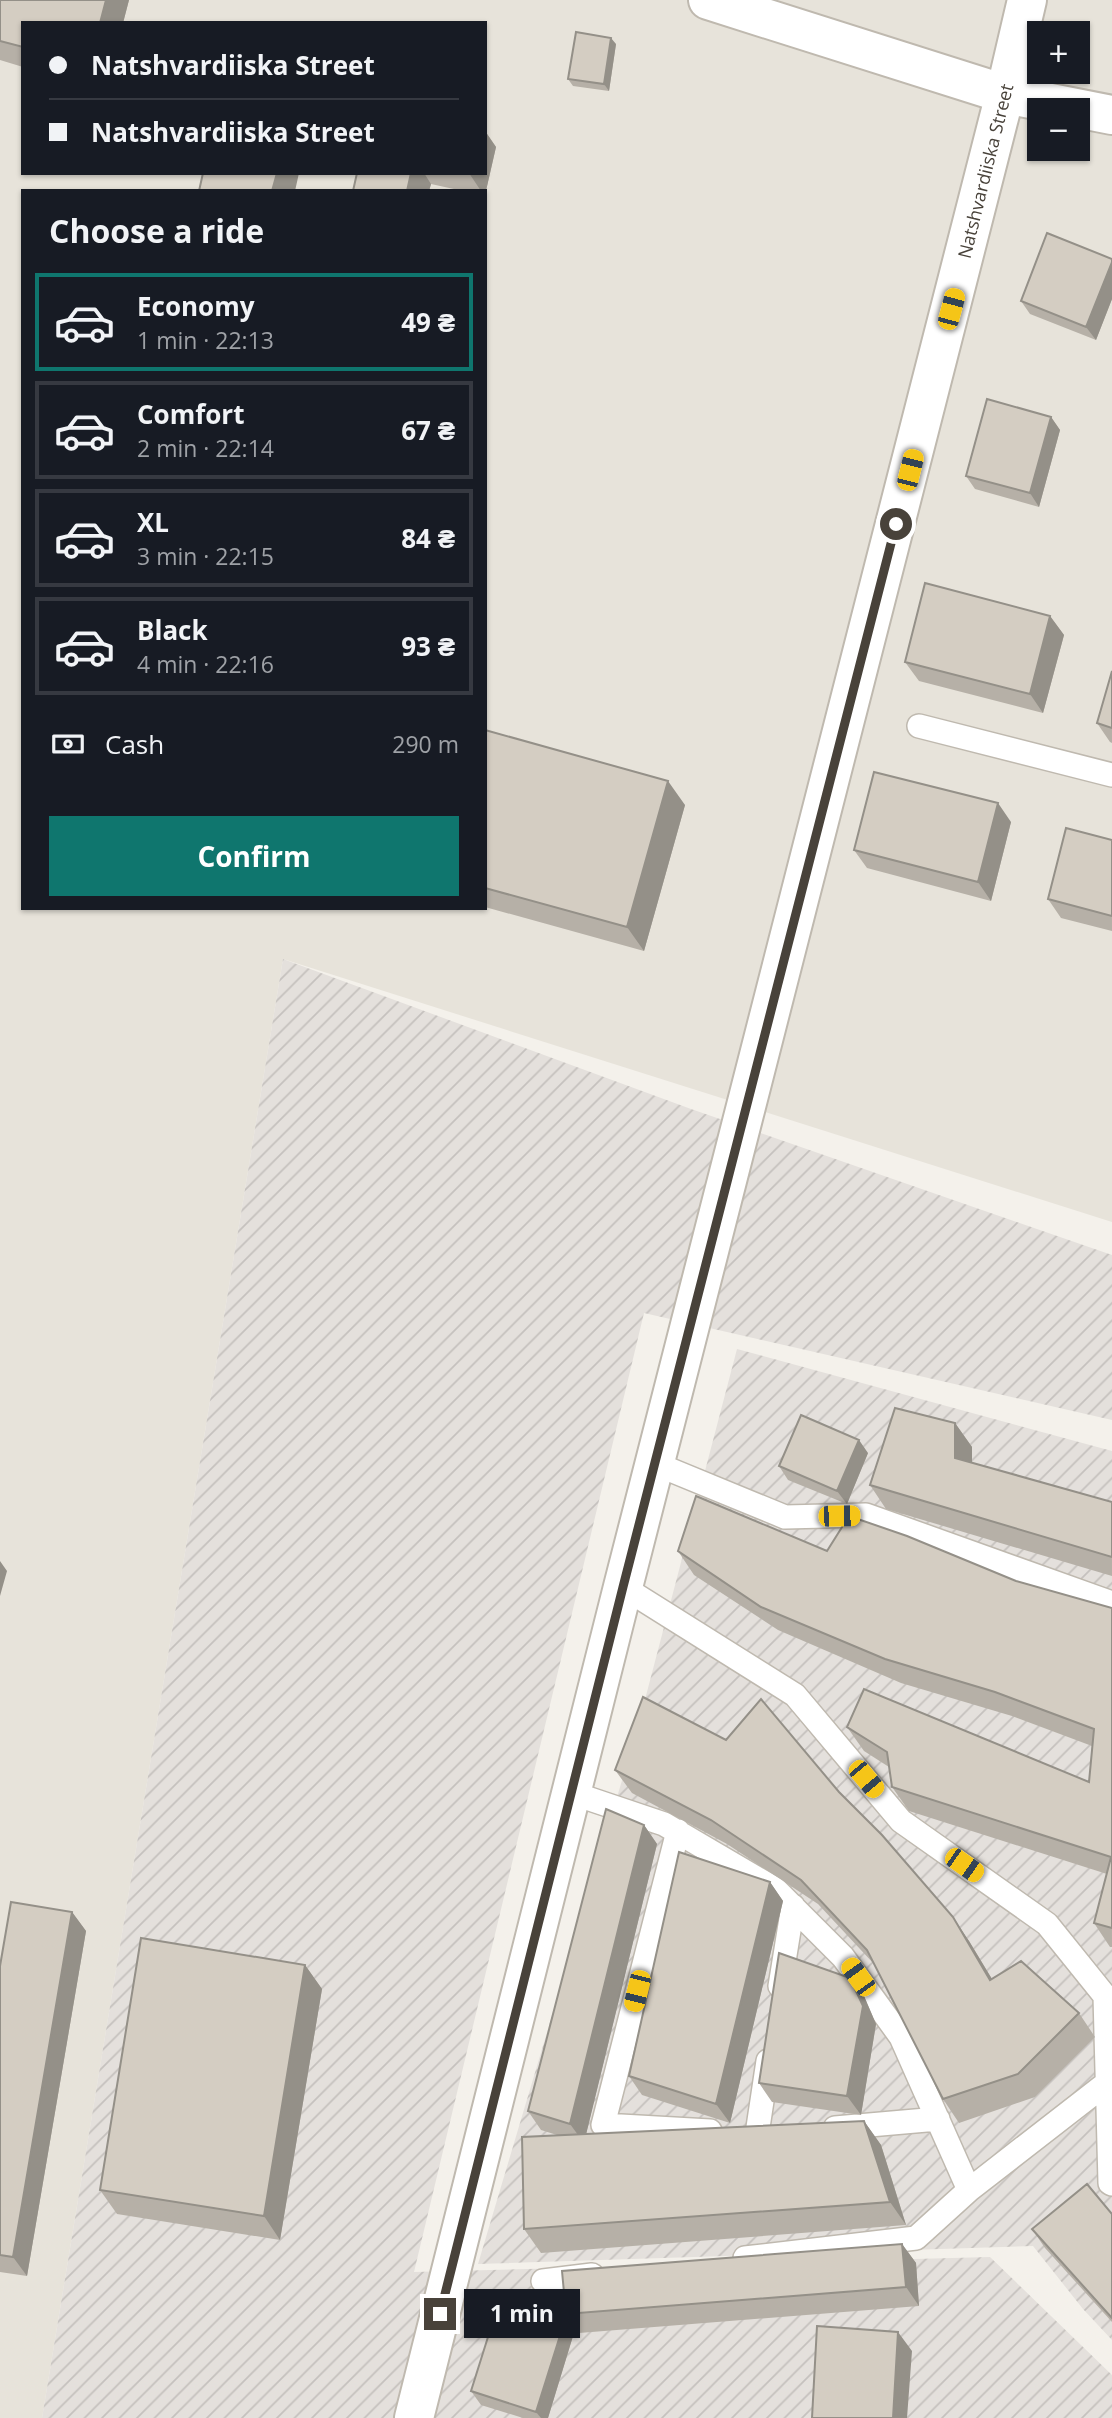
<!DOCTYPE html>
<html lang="en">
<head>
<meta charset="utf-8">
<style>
  :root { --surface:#171b24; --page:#20242c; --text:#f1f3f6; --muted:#9ea1a6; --line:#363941; --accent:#0f766e }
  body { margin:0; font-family:"Open Sans",sans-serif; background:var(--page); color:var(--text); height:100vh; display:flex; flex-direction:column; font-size:26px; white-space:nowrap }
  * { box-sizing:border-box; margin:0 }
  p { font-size:23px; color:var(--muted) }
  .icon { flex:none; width:38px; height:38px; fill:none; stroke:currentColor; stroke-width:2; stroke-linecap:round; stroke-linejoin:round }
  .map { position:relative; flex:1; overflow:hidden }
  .panel { position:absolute; left:21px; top:189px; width:466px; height:721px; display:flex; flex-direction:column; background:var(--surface); border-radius:0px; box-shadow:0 2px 5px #0004 }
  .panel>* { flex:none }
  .guide { position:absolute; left:21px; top:21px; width:466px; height:154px; border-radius:0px; box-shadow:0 2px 5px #0004; display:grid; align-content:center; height:154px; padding:0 28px; background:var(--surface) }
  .fabs { position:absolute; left:1027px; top:21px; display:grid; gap:14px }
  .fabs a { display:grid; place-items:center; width:63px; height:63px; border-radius:0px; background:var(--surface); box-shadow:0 2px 5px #0004; font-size:35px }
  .end { position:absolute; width:32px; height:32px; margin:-16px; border:9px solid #48423a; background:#fff; box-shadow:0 0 0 4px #fff }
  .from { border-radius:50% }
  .bubble { position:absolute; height:49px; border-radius:0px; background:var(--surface); box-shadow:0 2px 5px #0004; font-size:23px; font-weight:700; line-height:49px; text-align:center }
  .car { position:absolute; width:21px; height:42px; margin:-21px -10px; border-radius:9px; box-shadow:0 0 5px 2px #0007; background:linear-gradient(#f5c518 24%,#345 0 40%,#f5c518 0 76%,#345 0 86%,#f5c518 0) }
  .guide b { display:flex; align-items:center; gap:24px; height:66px; font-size:26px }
  .guide b+b { border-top:2px solid var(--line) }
  .guide i { width:18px; height:18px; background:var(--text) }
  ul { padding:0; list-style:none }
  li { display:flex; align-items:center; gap:21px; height:98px; margin:0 14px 10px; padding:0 14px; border:4px solid var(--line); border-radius:0px }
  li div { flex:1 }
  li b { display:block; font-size:26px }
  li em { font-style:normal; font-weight:700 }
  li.current { border-color:var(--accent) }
  li>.icon { width:63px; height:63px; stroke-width:1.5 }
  h2 { padding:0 28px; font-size:32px; line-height:84px }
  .pay { display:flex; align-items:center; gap:18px; height:77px; padding:0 28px; font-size:26px }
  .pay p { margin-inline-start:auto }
  .cta { display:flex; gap:14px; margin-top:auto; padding:14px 28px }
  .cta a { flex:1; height:80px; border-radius:0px; background:var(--accent); color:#fff; font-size:28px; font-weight:700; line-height:80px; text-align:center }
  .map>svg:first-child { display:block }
</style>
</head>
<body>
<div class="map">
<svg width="1112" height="2418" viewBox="0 0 1112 2418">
  <defs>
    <pattern id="industrial-furrows" width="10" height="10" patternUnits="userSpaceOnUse" patternTransform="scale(1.75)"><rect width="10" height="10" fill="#e4e0dc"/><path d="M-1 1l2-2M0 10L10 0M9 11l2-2" fill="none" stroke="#c5c1be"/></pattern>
  </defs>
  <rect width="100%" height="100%" fill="#f4f1eb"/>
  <path fill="#e7e3da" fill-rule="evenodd" d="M0 0H1112V1222L283 959 42 2418H0ZM23 23H485V173H23ZM1040 33H1078V72H1040ZM1040 110H1078V149H1040ZM23 191H485V908H23Z"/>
  <path fill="url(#industrial-furrows)" d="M283 959 691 1109 1112 1255V1420L644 1313 414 2272 990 2257 1112 2375V2418H42Z
    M737 1349 1112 1451V2340L1083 2309 1033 2246 478 2264 637 1730Z"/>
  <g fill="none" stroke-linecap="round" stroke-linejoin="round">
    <defs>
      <path id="service" d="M919 726 1112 775
        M656 1464 785 1517 866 1515 1112 1603
        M623 1587 795 1695 901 1821 1047 1924 1105 1996 1110 2183 1112 2184
        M572 1793 664 1824 775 1889 843 1957 901 2037 969 2190 1108 2082 1112 2083
        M678 1831 603 2125 710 2131
        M780 1986 793 1906
        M835 2128 938 2119
        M757 2134 768 2061
        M745 2258 916 2238 969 2190
        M543 2281 592 2275"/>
      <path id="minor" d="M708 0 1005 94 1112 115"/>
      <path id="tertiary" d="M414 2418 623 1587 1005 94 1027 0"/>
    </defs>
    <use href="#service" stroke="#bfb9af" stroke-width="26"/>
    <use href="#minor" stroke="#bfb9af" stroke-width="42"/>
    <use href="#tertiary" stroke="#bfb9af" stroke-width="42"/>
    <use href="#service" stroke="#fff" stroke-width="23"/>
    <use href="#minor" stroke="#fff" stroke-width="38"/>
    <use href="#tertiary" stroke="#fff" stroke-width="38"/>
  </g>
  <path fill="#b6b0a7" d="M0 0H129L123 23H23V67L0 60Z
    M616 44 609 91 573 86 568 79Z
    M485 131 496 147 485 195V191H463L431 184 429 191H353L357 173H485Z
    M1112 259V299L1096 340 1030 314 1021 301Z
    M1051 417 1060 430 1039 507 975 489 966 476Z
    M1050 616 1064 635 1043 713 919 681 905 662Z
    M1112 671V743L1110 742 1097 723Z
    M485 730 685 805 644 951 485 907Z
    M1011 822 991 901 867 868 854 850Z
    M1112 840V931L1061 918 1048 899Z
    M955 1423 972 1447V1463L1112 1502V1576L886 1509 870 1485Z
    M868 1453 847 1504 788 1480 779 1466Z
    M678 1551H827L1016 1581 1112 1608V1947H1110L1094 1923 1107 1874 909 1811 892 1787 889 1767 864 1751 847 1727 1089 1782 1092 1746 1012 1716 901 1683 778 1630 694 1575Z
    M726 1740 839 1792 969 1941 992 1979 1079 2013 1095 2037 1035 2097 959 2123 943 2099 874 1964 818 1904 727 1844 632 1793 615 1770Z
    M644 1825 657 1844 586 2134 864 2121 881 2145 906 2225 541 2253 524 2229 557 2135 541 2130 528 2111Z
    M770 1882 783 1901 730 2123 642 2095 629 2076Z
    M72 1912 86 1931 27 2276 0 2272V1966Z
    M305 1965 322 1989 280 2240 117 2214 100 2190Z
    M850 1978 864 1996 876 2024 861 2115 772 2102 759 2083Z
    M1112 2214V2322L1045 2248 1032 2229Z
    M902 2244 916 2263 919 2306 579 2333 566 2314Z
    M564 2323 573 2336 548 2418H523L481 2405 471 2391Z"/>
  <path fill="#949088" d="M106 0H129L123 23H100Z
    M611 38 616 44 609 91 604 84Z
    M485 131 496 147 485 195V191H481L469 173H485Z
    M277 173H299L295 191H272Z
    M411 173H424L431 184 429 191H407Z
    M1112 262V299L1096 340 1086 327Z
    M1051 417 1060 430 1039 507 1030 493Z
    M1050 616 1064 635 1043 713 1030 694Z
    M668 781 685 805 644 951 627 927Z
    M998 803 1011 822 991 901 978 882Z
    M955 1423 972 1447V1482L955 1458Z
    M859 1440 868 1453 847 1504 837 1491Z
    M0 1561 7 1571 0 1596Z
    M644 1825 657 1844 584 2143 570 2124Z
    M770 1882 783 1901 730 2123 716 2104Z
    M72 1912 86 1931 27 2276 13 2257Z
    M953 1917 969 1941 1007 2004 990 1980Z
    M305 1965 322 1989 280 2240 264 2216Z
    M850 1978 864 1996 876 2024 861 2115 847 2096Z
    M864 2121 881 2145 906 2225 890 2202Z
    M902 2244 916 2263 919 2306 906 2287Z
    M564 2323 573 2336 548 2418H541L536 2412Z
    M898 2332 912 2351 907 2418H893Z"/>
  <path fill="#d4cdc2" stroke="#949088" stroke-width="2" d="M0 0H106L100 23H23V47L0 41Z
    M576 32 611 38 604 84 568 79Z
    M203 173H277L272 191H199Z
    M357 173H411L407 191H353Z
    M1047 233 1112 259V262L1086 327 1021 301Z
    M987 399 1051 417 1030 493 966 476Z
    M925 583 1050 616 1030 694 905 662Z
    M1112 671V728L1097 723Z
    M485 730 668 781 627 927 485 888Z
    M874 772 998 803 978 882 854 850Z
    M1066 828 1112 840V916L1048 899Z
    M895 1408 955 1423V1458L1112 1502V1557L870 1485Z
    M801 1415 859 1440 837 1491 779 1466Z
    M696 1496 827 1551 849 1516 907 1536 1016 1581 1112 1608V1928L1094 1923 1111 1857 892 1787 887 1752 847 1727 864 1689 1089 1782 1094 1729 995 1692 885 1659 761 1607 678 1551Z
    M643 1697 726 1740 761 1699 839 1792 882 1835 953 1917 990 1980 1021 1961 1079 2013 1018 2074 943 2099 867 1950 801 1880 711 1820 615 1770Z
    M606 1809 644 1825 570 2124 528 2111Z
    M679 1852 770 1882 716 2104 629 2076Z
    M11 1902 72 1912 13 2257 0 2255V1966Z
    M141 1938 305 1965 264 2216 100 2190Z
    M779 1953 850 1978 863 2006 847 2096 759 2083Z
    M864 2121 890 2202 524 2229 522 2137Z
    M1087 2184 1112 2214V2318L1032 2229Z
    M902 2244 906 2287 566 2314 562 2271Z
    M499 2302 564 2323 536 2412 471 2391Z
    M817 2326 898 2332 893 2418H812Z"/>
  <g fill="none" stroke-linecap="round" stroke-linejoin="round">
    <path stroke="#48423a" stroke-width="9" d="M440 2314 623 1587 896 524"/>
  </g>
  <g text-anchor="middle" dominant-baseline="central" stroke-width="7" stroke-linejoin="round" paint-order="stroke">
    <g font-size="18" fill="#48423a" stroke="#fff">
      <text transform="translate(985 171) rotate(-76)">Natshvardiiska Street</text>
    </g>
  </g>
</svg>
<div class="fabs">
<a>+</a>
<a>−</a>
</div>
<i class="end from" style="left:896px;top:524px"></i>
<i class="end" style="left:440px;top:2314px"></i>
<div class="bubble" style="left:464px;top:2289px;width:116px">1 min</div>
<i class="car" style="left:951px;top:309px;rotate:15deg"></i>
<i class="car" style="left:910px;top:470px;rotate:14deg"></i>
<i class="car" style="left:839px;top:1516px;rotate:89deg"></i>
<i class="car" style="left:866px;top:1779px;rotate:140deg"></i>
<i class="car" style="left:964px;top:1865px;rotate:125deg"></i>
<i class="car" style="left:858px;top:1977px;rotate:324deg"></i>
<i class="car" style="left:637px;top:1991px;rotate:194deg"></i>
<div class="guide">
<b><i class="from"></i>Natshvardiiska Street</b>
<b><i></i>Natshvardiiska Street</b>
</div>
<section class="panel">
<h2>Choose a ride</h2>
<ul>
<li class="current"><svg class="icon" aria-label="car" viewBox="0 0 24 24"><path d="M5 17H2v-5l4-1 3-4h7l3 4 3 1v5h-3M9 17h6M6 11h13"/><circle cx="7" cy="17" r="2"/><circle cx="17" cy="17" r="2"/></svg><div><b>Economy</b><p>1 min · 22:13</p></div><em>49 ₴</em></li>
<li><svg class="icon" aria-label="car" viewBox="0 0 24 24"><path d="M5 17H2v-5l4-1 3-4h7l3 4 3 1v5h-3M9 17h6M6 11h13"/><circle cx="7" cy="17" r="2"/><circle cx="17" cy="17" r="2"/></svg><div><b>Comfort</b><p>2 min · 22:14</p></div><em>67 ₴</em></li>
<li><svg class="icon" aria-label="car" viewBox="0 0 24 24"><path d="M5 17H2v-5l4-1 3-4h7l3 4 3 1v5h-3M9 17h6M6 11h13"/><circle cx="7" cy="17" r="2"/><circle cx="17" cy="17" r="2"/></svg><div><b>XL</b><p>3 min · 22:15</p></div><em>84 ₴</em></li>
<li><svg class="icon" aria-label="car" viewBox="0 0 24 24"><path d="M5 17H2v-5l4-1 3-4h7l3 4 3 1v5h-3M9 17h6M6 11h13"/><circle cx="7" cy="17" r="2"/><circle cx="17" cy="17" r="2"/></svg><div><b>Black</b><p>4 min · 22:16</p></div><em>93 ₴</em></li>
</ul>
<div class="pay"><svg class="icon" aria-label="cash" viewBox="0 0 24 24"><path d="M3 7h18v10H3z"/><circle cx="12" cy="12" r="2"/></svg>Cash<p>290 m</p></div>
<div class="cta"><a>Confirm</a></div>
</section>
</div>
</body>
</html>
